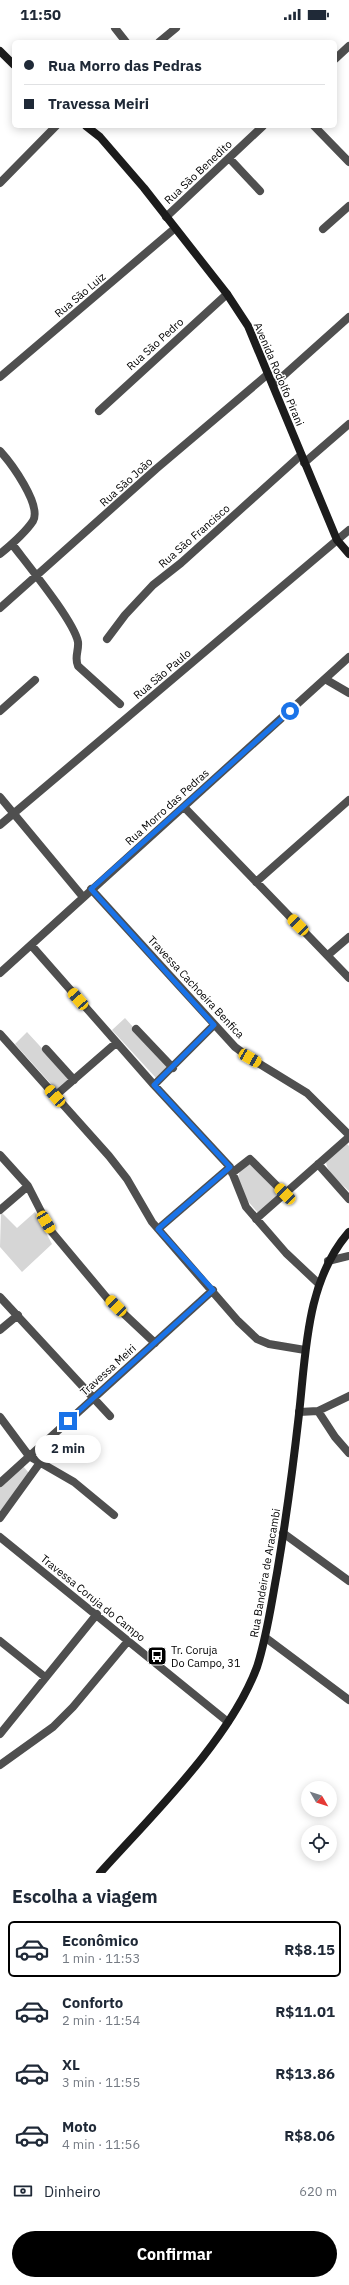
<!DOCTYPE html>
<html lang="pt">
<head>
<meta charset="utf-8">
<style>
  :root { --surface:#fff; --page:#f2f2f3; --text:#1f2937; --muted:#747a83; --line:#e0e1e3; --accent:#000 }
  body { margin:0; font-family:"IBM Plex Sans",sans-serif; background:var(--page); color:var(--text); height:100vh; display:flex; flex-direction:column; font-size:15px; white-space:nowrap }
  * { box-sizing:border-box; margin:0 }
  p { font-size:13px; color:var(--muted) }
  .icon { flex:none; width:22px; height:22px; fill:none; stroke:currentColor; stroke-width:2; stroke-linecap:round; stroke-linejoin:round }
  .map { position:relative; height:1845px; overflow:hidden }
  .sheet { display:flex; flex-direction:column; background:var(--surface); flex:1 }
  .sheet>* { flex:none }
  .top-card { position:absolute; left:12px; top:12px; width:325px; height:88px; border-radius:6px; box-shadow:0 2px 10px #0003; display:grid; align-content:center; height:88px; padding:0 12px; background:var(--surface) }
  .needle { width:26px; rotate:129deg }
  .controls { position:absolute; left:301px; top:1753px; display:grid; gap:8px }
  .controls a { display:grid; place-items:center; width:36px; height:36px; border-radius:50%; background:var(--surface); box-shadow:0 2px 10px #0003; font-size:20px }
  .end { position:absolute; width:18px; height:18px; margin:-9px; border:5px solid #1a73e8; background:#fff; box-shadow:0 0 0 2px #fff }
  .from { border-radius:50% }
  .bubble { position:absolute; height:28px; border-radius:14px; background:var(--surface); box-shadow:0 2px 10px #0003; font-size:13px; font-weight:700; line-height:28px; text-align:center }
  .car { position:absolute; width:12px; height:24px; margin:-12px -6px; border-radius:5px; box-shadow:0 0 3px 1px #0007; background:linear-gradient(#f5c518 24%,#345 0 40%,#f5c518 0 76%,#345 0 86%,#f5c518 0) }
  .top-card b { display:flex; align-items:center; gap:14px; height:38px; font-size:15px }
  .top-card b+b { border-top:1px solid var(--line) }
  .top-card i { width:10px; height:10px; background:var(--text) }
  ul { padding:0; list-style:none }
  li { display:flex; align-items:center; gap:12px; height:56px; margin:0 8px 6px; padding:0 4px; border:2px solid transparent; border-radius:6px }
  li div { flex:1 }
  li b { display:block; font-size:15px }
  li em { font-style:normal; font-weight:700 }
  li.current { border-color:var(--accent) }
  li>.icon { width:36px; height:36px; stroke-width:1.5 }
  h2 { padding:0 12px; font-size:18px; line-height:48px }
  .pay { display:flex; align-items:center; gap:10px; height:44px; padding:0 12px; font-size:15px }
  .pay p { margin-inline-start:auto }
  .cta { display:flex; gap:8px; margin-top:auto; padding:8px 12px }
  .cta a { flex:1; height:46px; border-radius:24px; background:var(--accent); color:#fff; font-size:16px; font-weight:700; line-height:46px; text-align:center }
  .status { display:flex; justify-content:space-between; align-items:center; height:28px; padding:0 20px; background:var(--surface); direction:ltr }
  .status svg { height:11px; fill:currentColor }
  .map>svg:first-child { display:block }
</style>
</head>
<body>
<div class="status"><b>11:50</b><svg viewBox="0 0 49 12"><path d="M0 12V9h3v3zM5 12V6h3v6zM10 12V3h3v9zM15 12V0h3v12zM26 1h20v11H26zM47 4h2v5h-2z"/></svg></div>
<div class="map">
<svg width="349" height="1845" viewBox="0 0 349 1845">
  <rect width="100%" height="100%" fill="#fff"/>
  <path fill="#d6d6d6" d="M125 990 169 1039 156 1050 112 1002Z
    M27 1004 72 1053 59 1065 15 1016Z
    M347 1116 349 1118V1163C341 1155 326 1144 326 1133Z
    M250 1134 279 1166 259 1186 246 1171 237 1152 240 1143Z
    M1 1184 17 1200 35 1184 52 1216 22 1244 0 1219Z
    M22 1437 29 1445 0 1483V1458Z"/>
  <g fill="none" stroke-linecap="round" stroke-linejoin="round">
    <path stroke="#4f4f4f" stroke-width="8" d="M115 0 126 14
      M159 14 176 0
      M335 31 349 18
      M314 98 349 134
      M229 130 260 163
      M0 155 56 98
      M166 189 263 98
      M323 201 349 178
      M0 349 174 201
      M273 357 349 289
      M99 383 227 266
      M0 423C11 435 42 477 33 493 25 505 11 517 0 526
      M304 435 349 396
      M12 516C27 536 74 593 78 614 79 623 74 629 78 638L120 676
      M0 580 156 441 268 346
      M107 611 125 587 153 557 181 535 301 427
      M325 651 349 665
      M0 683 35 652
      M0 769 83 869
      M184 779 349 950
      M0 797 349 502
      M256 854 349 772
      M91 861 235 1019 250 1030 307 1065 349 1107
      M31 917 154 1057 230 1139 246 1179 286 1225 319 1256
      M328 927 349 909
      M0 945 349 629
      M136 1001 173 1040
      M0 1006 109 1128 127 1151 152 1194 238 1293 257 1311 269 1316 305 1322
      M46 1021 74 1052
      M154 1057 214 997
      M55 1068 116 1015
      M0 1127 28 1158 51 1203 107 1270 155 1315
      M318 1136 349 1171
      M232 1145 250 1131 285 1166
      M0 1182 28 1158
      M256 1191 349 1109
      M158 1201 230 1139
      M328 1233 349 1228
      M0 1269 110 1388
      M0 1302 18 1287
      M318 1383 335 1409 349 1425
      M299 1384 318 1383 349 1368
      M0 1389 29 1428 74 1454 114 1487
      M0 1455 213 1262
      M0 1490 39 1436
      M283 1505 349 1553
      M0 1509 228 1694
      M266 1610 349 1672
      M0 1613 45 1649
      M0 1706 97 1586
      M0 1737 53 1699 73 1679 128 1613"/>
    <path stroke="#1c1c1c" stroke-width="8" d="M0 23 14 37
      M86 98 100 109 144 160 227 266 248 298 337 512 349 526
      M100 1845C152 1787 230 1712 257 1639 267 1608 271 1577 277 1545 286 1492 293 1439 299 1386 306 1324 306 1253 349 1204"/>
  </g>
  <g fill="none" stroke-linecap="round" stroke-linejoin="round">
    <path stroke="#1a73e8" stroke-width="5" d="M68 1393 213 1262 158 1201 230 1139 154 1057 214 997 91 861 290 683"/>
  </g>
  <defs>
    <symbol id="bus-square" viewBox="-11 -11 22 22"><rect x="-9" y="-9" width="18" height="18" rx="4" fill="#000" stroke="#fff"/><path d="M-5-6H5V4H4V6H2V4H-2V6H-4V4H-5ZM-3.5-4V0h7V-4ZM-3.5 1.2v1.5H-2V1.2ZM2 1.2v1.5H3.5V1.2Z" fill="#fff"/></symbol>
  </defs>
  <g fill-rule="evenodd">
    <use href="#bus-square" x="146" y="1617" width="22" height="22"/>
  </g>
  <g text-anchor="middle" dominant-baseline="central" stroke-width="3" stroke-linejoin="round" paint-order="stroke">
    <g font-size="11" fill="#000" stroke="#fff">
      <text transform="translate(198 144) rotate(-43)">Rua São Benedito</text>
      <text transform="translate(80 267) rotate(-40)">Rua São Luiz</text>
      <text transform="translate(155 316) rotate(-42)">Rua São Pedro</text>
      <text transform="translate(279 346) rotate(67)">Avenida Rodolfo Pirani</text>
      <text transform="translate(126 454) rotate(-42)">Rua São João</text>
      <text transform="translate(194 508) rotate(-41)">Rua São Francisco</text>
      <text transform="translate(162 646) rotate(-40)">Rua São Paulo</text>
      <text transform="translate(167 779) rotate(-42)">Rua Morro das Pedras</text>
      <text transform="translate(196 959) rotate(47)">Travessa Cachoeira Benfica</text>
      <text transform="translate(108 1342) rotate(-42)">Travessa Meiri</text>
      <text transform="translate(265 1545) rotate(-80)">Rua Bandeira de Aracambi</text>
      <text transform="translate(93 1570) rotate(39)">Travessa Coruja do Campo</text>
    </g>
    <g font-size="11" fill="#000" stroke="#fff" text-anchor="start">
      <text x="171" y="1622">Tr. Coruja<tspan x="171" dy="13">Do Campo, 31</tspan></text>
    </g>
  </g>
</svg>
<div class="controls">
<a><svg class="needle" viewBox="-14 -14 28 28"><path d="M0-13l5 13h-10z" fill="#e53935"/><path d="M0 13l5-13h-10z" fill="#747a83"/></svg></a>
<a><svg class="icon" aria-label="locate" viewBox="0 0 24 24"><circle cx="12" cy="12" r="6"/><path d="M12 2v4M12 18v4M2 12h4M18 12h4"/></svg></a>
</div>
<i class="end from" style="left:290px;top:683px"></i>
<i class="end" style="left:68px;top:1393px"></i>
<div class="bubble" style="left:35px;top:1407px;width:66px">2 min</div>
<i class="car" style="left:298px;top:897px;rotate:315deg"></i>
<i class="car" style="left:78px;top:971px;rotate:319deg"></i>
<i class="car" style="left:250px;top:1030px;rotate:120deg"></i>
<i class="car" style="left:55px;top:1068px;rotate:319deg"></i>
<i class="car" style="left:285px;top:1166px;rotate:315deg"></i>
<i class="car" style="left:46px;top:1194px;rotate:149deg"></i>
<i class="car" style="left:116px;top:1278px;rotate:315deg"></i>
<div class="top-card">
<b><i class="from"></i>Rua Morro das Pedras</b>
<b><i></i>Travessa Meiri</b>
</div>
</div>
<section class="sheet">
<h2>Escolha a viagem</h2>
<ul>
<li class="current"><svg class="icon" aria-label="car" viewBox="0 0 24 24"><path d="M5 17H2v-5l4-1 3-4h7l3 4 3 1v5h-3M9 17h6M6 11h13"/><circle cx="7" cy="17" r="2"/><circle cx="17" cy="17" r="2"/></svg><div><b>Econômico</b><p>1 min · 11:53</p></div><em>R$8.15</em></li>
<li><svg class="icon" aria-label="car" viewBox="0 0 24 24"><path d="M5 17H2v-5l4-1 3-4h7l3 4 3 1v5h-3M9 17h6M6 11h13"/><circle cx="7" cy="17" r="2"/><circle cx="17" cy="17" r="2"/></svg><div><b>Conforto</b><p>2 min · 11:54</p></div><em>R$11.01</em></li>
<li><svg class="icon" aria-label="car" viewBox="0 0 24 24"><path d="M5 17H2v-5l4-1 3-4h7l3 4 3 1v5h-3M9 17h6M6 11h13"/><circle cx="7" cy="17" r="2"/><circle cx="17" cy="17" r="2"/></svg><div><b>XL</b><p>3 min · 11:55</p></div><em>R$13.86</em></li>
<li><svg class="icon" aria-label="car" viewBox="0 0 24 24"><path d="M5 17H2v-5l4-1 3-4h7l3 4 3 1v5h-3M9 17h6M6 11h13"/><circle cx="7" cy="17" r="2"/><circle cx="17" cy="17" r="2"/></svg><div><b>Moto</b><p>4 min · 11:56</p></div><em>R$8.06</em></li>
</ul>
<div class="pay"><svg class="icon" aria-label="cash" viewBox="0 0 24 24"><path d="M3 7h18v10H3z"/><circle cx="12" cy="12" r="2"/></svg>Dinheiro<p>620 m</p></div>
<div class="cta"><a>Confirmar</a></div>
</section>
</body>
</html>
